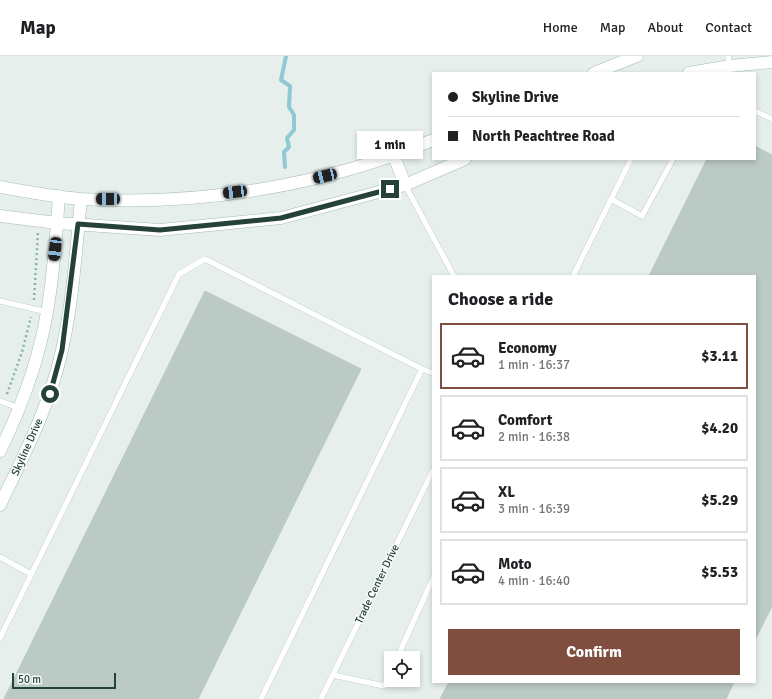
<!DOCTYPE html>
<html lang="en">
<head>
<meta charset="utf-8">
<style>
  :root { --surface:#fff; --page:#f2f2f2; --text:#202124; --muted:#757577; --line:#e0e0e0; --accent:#7f4e3f }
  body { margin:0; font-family:Signika,sans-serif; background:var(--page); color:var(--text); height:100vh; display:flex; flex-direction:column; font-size:15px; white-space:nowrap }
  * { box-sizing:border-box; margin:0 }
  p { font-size:13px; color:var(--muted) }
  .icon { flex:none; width:22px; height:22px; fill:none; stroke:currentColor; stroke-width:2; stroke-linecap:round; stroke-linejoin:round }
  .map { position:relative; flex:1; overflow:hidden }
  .details { position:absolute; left:432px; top:219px; width:324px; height:408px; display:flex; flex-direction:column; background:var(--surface); border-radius:0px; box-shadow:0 2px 6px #0003 }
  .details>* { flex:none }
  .banner { position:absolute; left:432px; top:16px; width:324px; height:88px; border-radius:0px; box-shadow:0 2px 6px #0003; display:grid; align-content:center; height:88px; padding:0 16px; background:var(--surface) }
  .fabs { position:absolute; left:384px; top:595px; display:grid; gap:8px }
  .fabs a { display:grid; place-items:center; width:36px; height:36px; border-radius:0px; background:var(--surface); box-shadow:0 2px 6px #0003; font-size:20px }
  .scale { position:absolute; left:12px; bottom:10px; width:104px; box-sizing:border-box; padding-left:4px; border:2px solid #24423a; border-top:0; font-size:11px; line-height:14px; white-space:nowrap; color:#24423a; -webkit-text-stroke:3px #f7fbf9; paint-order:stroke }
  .end { position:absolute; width:18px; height:18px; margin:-9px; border:5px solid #24423a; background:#fff; box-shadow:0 0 0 2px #fff }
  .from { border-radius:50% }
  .bubble { position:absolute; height:28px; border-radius:0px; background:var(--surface); box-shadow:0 2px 6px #0003; font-size:13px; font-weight:700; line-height:28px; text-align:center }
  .car { position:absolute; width:12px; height:24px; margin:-12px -6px; border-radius:5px; box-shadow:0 0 3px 1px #0007; background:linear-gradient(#222 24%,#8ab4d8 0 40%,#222 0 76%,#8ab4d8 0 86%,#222 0) }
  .banner b { display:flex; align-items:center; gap:14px; height:38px; font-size:15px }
  .banner b+b { border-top:1px solid var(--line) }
  .banner i { width:10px; height:10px; background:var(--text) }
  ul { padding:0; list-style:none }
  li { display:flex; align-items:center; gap:12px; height:66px; margin:0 8px 6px; padding:0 8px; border:2px solid var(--line); border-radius:0px }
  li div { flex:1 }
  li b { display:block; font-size:15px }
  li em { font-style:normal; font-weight:700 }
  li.active { border-color:var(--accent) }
  li>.icon { width:36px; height:36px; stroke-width:1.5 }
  h2 { padding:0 16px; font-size:18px; line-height:48px }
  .primary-button { display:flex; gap:8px; margin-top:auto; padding:8px 16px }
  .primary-button a { flex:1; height:46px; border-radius:0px; background:var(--accent); color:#fff; font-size:16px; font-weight:700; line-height:46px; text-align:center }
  header { display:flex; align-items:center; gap:24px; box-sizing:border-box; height:56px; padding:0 20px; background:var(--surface); border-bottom:1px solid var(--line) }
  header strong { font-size:19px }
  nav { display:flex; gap:22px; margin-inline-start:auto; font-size:14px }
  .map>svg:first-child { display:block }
</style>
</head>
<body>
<header>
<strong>Map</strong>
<nav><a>Home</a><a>Map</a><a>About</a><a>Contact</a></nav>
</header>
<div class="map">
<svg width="772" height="643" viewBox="0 0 772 643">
  <rect width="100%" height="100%" fill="#e6efeb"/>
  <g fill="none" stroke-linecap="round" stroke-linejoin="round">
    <path stroke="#8ec9d4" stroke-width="4" d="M285 111 284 96 289 91 287 82 294 74V59L289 51 290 30 281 24 286 0"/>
  </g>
  <path fill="#bbcac4" stroke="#b8c9c2" d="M755 90 772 99V550L755 584V220H649L707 103H755Z
    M205 235 361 313 198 643H4Z
    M449 626H734L726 643H440Z"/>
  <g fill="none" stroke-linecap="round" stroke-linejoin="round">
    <defs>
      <path id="service" d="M728 0 730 10
        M755 55 772 63
        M405 129 454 220
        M611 143 642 160 673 103
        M573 220 631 103
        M0 245 47 256
        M422 313 433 317
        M0 345 19 352
        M0 501 31 518
        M0 582 179 218 205 203 422 313 261 643
        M397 602 433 522
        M333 619 384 630 391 614
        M321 643 433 414"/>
      <path id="secondary" d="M594 17 637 0
        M689 17 730 10 772 6
        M394 100 405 129
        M0 131C27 136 54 141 81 143 200 150 323 130 433 84
        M0 160 57 167 160 174 281 162 405 129 465 103
        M0 395C21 352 39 304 47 256 54 218 56 179 59 140
        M0 449C24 399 50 349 62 294 73 245 76 193 81 143"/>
    </defs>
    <use href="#service" stroke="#a8b8b2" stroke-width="6"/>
    <use href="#secondary" stroke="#a4bbb3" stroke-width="13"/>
    <path stroke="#86b3a5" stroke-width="2.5" stroke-dasharray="2 3" stroke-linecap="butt" d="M34 244 38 176
      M7 338 22 296 31 261"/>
    <use href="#service" stroke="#fff" stroke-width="5.5"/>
    <use href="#secondary" stroke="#fff" stroke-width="12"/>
  </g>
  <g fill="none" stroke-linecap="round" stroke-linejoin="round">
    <path stroke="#24423a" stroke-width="5" d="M50 338 62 294 78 168 160 174 281 162 390 133"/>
  </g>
  <g text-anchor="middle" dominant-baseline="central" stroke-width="3" stroke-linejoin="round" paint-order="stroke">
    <g font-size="11" fill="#24423a" stroke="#f7fbf9">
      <text transform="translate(27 391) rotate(-66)">Skyline Drive</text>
      <text transform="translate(377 528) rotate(-64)">Trade Center Drive</text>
    </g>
  </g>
</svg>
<div class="fabs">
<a><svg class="icon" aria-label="locate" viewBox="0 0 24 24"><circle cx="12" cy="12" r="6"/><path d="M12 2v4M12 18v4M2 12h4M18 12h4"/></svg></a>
</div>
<div class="scale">50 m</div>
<i class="end from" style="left:50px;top:338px"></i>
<i class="end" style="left:390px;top:133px"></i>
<div class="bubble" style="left:357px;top:75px;width:66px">1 min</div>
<i class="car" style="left:325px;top:120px;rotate:257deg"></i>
<i class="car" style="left:235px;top:136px;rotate:263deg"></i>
<i class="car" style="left:108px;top:143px;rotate:270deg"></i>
<i class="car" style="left:55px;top:193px;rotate:187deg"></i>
<div class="banner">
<b><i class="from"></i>Skyline Drive</b>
<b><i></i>North Peachtree Road</b>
</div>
<section class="details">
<h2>Choose a ride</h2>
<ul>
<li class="active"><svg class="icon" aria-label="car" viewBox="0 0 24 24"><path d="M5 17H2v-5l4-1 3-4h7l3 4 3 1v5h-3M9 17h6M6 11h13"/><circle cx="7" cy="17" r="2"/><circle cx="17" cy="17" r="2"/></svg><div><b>Economy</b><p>1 min · 16:37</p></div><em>$3.11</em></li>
<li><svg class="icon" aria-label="car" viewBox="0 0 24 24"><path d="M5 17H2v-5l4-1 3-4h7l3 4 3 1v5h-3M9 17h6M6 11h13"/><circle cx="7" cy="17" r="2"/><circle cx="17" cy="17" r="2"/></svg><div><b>Comfort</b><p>2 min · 16:38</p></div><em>$4.20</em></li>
<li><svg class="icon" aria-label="car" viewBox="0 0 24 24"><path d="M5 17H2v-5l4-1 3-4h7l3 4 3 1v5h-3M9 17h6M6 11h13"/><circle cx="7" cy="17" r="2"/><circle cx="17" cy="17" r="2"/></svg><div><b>XL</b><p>3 min · 16:39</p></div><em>$5.29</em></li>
<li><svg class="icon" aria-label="car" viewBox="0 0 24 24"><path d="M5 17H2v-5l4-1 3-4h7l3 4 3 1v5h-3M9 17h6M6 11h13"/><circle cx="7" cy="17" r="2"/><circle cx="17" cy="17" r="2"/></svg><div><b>Moto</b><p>4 min · 16:40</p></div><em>$5.53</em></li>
</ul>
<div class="primary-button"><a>Confirm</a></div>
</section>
</div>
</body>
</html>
